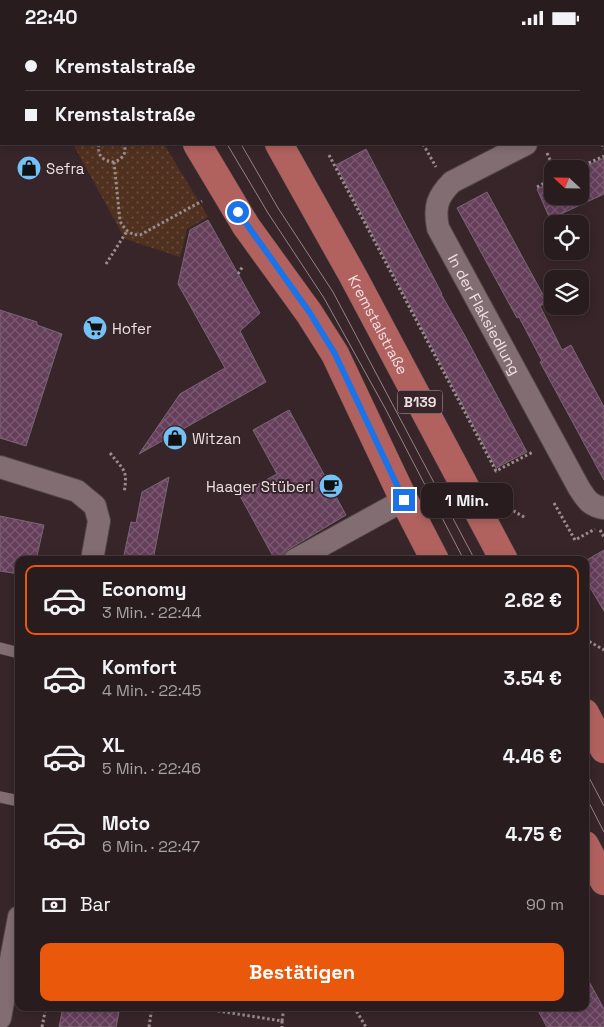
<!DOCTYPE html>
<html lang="de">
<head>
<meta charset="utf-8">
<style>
  :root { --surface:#291c1f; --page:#312528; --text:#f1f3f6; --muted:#a5a1a4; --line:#453a3d; --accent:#ea580c }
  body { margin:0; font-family:"Space Grotesk",sans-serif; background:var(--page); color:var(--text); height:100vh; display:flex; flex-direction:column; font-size:19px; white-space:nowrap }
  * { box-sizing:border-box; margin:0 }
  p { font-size:16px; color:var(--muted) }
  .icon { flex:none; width:28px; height:28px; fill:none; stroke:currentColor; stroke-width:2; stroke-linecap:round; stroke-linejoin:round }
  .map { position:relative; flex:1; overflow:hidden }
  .side { position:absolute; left:15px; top:521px; width:574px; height:455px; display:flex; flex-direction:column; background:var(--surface); border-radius:10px; box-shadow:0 2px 8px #0003,0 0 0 1px var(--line) }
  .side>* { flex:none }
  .banner { position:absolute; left:0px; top:0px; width:605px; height:110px; box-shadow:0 2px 8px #0003,0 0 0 1px var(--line); display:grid; align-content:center; height:110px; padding:0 25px; background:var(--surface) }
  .needle { width:32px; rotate:292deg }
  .controls { position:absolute; left:544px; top:125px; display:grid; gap:10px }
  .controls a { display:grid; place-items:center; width:45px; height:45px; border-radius:10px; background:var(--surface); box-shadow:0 2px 8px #0003,0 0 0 1px var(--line); font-size:25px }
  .end { position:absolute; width:22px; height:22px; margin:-11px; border:6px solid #1a73e8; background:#fff; box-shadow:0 0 0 2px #fff }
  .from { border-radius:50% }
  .bubble { position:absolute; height:35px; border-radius:10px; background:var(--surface); box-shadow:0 2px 8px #0003,0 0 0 1px var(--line); font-size:16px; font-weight:700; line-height:35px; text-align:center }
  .banner b { display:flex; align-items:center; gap:18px; height:48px; font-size:19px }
  .banner b+b { border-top:1px solid var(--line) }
  .banner i { width:12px; height:12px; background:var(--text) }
  ul { padding:9px 0 0; list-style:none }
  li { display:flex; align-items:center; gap:15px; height:70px; margin:0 10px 8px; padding:0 15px; border:2px solid transparent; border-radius:10px }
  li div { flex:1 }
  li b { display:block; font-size:19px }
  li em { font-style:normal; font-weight:700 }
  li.on { border-color:var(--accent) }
  li>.icon { width:45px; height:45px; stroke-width:1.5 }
  .pay { display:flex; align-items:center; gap:12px; height:55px; padding:0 25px; font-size:19px }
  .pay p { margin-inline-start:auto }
  .cta { display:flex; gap:10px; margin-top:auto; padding:10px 25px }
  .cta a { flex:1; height:58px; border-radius:10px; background:var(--accent); color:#fff; font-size:20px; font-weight:700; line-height:58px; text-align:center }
  .status { display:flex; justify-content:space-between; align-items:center; height:35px; padding:0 25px; background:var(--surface); direction:ltr }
  .status svg { height:14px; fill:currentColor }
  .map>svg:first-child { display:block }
</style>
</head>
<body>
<div class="status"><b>22:40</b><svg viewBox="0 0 49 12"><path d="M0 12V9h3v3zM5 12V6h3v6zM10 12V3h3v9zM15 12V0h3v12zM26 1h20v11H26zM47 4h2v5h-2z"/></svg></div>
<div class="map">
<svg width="604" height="992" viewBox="0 0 604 992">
  <defs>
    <pattern id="park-dots" width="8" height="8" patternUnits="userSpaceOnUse" patternTransform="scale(1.25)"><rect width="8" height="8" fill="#50311f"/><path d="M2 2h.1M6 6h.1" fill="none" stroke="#694f3f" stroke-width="1.8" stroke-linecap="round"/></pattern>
    <pattern id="building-cross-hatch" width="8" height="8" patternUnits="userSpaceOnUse" patternTransform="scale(1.25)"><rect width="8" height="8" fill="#653e5a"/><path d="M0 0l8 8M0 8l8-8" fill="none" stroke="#7b5a72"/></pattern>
  </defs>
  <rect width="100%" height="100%" fill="#372529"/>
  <path fill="url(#park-dots)" d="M73 109H164L208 182 187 194 180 222 125 204Z"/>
  <path fill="url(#building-cross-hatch)" stroke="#786773" d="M366 114 442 259H441L465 301 527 417 496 433 336 130Z
    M604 123V159L550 184 537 154 552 147V161H580V134Z
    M487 157 547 267 540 271 562 315 571 310 604 372V445L540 327 542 326 519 282 517 283 457 173Z
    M208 185 260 278 240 296 266 347 139 419 180 359 225 333 178 249 190 195Z
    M0 275 37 287V290L62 299 26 411 0 403Z
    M289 375 346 480 289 514 284 519 282 525H275L239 459 277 439 253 395Z
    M169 442 153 525H123L131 487 136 488 142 457Z
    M0 481 44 490 36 525H19V539L0 536Z
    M604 515V576L585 544V526Z
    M585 939 604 974V992H547L536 972H585Z
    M63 972H120L116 992H59Z"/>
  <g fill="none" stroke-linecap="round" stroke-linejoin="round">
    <defs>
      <path id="service" d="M0 613 19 618
        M0 762 19 766"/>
      <g id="minor">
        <path d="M34 1 37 0"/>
        <path d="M0 11H1"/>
        <path id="s1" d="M526 109 452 147C437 162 434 172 438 193L579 453C586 464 590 471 604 473"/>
        <path d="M0 432 77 456 95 471 99 486 92 525"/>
        <path d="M295 525 404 465"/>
        <path d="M0 983 19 882"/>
      </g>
      <g id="primary">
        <path d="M136 0V1"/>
        <path d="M214 0 215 1"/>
        <path d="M197 109 246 191 309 278 335 319 404 465 435 525"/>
        <path id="s2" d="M279 109 353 241 504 525"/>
        <path d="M585 678 604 714"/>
        <path d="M585 810 604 846"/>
      </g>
    </defs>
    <use href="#service" stroke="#534548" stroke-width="12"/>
    <use href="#minor" stroke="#534548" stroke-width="24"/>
    <use href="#primary" stroke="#534548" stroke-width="29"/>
    <path stroke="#9a8b8e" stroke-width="3" stroke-dasharray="2.5 2.5" stroke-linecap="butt" d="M99 109C97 121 103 126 114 127 123 124 127 118 124 109
      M423 109 436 132
      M602 109 604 114
      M547 118 554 134
      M329 120 496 436 533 417
      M114 127 120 186C125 195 130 200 140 200L202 166
      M575 134 604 121
      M537 152 552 144
      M106 229 127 196
      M238 239 243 231
      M110 418C124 436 128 434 124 458
      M554 468 575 505 595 494
      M504 469 509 467 515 477 526 483
      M600 495 604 502
      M585 604 604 615
      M193 972 282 986V992
      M354 972 366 992
      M282 986 284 972
      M42 992 46 972
      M149 992 152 972"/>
    <use href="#service" stroke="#826d72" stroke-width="11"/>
    <use href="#minor" stroke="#826d72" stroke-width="22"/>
    <use href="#primary" stroke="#b1625f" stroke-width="28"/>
    <path stroke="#938488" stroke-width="1" d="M165 0V1
      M178 0 179 1
      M227 109 268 178 324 263 385 373 464 525
      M241 109 278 173 333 257 475 525
      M585 735 604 771
      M585 760 604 797"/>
  </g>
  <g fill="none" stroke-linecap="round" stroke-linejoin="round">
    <path stroke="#1a73e8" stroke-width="6" d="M238 177 310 278 335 319 404 465"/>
  </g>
  <defs>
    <symbol id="shop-disc" viewBox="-11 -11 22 22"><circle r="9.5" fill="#73c1f5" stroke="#372529"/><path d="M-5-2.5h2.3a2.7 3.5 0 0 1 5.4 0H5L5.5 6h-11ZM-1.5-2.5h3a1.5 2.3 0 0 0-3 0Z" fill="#111"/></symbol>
    <symbol id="supermarket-disc" viewBox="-11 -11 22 22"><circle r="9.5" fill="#73c1f5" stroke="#372529"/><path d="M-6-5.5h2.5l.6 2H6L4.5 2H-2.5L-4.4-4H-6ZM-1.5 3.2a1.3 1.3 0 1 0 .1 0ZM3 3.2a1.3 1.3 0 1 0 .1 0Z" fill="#111"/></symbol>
    <symbol id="cafe-disc" viewBox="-11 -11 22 22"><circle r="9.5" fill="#73c1f5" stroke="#372529"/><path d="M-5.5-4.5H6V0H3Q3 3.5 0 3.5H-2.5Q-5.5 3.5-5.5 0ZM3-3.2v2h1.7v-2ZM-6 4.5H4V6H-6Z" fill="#111"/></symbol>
  </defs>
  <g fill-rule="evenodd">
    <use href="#shop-disc" x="15" y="119" width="28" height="28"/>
    <use href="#supermarket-disc" x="81" y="279" width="28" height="28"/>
    <use href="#shop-disc" x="161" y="389" width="28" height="28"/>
    <use href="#cafe-disc" x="317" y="437" width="28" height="28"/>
  </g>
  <g text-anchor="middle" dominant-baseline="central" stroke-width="4" stroke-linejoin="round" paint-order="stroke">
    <rect fill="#372529" stroke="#b6a8ab" stroke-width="1" x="397.5" y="355.5" width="45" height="23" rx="4"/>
    <g font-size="14" font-weight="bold" fill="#ece0e3">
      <text x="420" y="367">B139</text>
    </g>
    <g font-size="15" fill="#ece0e3" stroke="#372529" text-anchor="start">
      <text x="46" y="133">Sefra</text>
      <text x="112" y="293">Hofer</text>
      <text x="192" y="403">Witzan</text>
      <text x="314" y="451" text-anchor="end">Haager Stüberl</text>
    </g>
    <g font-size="15" fill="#ece0e3" stroke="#372529">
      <text stroke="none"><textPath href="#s1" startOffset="232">In der Flaksiedlung</textPath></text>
      <text stroke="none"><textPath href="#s2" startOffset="206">Kremstalstraße</textPath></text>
    </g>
  </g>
</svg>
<div class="controls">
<a><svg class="needle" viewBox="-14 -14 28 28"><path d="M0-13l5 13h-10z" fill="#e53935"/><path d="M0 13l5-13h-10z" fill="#a5a1a4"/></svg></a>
<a><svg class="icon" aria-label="locate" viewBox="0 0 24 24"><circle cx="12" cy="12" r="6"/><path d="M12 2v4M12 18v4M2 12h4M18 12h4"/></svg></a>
<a><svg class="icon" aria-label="layers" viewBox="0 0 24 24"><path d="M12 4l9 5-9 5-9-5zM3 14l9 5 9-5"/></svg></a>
</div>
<i class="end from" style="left:238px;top:177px"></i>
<i class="end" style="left:404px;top:465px"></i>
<div class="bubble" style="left:421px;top:448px;width:92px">1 Min.</div>
<div class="banner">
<b><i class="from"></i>Kremstalstraße</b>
<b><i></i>Kremstalstraße</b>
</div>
<section class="side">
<ul>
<li class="on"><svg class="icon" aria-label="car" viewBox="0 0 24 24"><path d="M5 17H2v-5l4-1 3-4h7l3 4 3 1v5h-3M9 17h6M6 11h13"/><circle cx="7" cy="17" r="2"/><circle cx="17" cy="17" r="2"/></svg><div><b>Economy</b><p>3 Min. · 22:44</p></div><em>2.62 €</em></li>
<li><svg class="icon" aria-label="car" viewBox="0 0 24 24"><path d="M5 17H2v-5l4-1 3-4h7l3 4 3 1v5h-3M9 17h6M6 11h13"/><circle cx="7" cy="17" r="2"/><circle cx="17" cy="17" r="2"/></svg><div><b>Komfort</b><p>4 Min. · 22:45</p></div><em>3.54 €</em></li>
<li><svg class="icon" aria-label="car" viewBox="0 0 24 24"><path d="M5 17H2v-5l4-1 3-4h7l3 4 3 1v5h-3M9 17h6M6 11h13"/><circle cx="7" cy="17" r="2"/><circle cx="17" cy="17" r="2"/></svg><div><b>XL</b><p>5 Min. · 22:46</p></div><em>4.46 €</em></li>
<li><svg class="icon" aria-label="car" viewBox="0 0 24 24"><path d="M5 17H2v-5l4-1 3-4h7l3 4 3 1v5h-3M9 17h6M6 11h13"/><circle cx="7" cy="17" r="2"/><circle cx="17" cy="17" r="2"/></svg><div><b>Moto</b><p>6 Min. · 22:47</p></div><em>4.75 €</em></li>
</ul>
<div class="pay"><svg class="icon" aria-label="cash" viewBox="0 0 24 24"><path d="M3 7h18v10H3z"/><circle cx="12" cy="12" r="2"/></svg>Bar<p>90 m</p></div>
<div class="cta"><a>Bestätigen</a></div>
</section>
</div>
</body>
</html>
